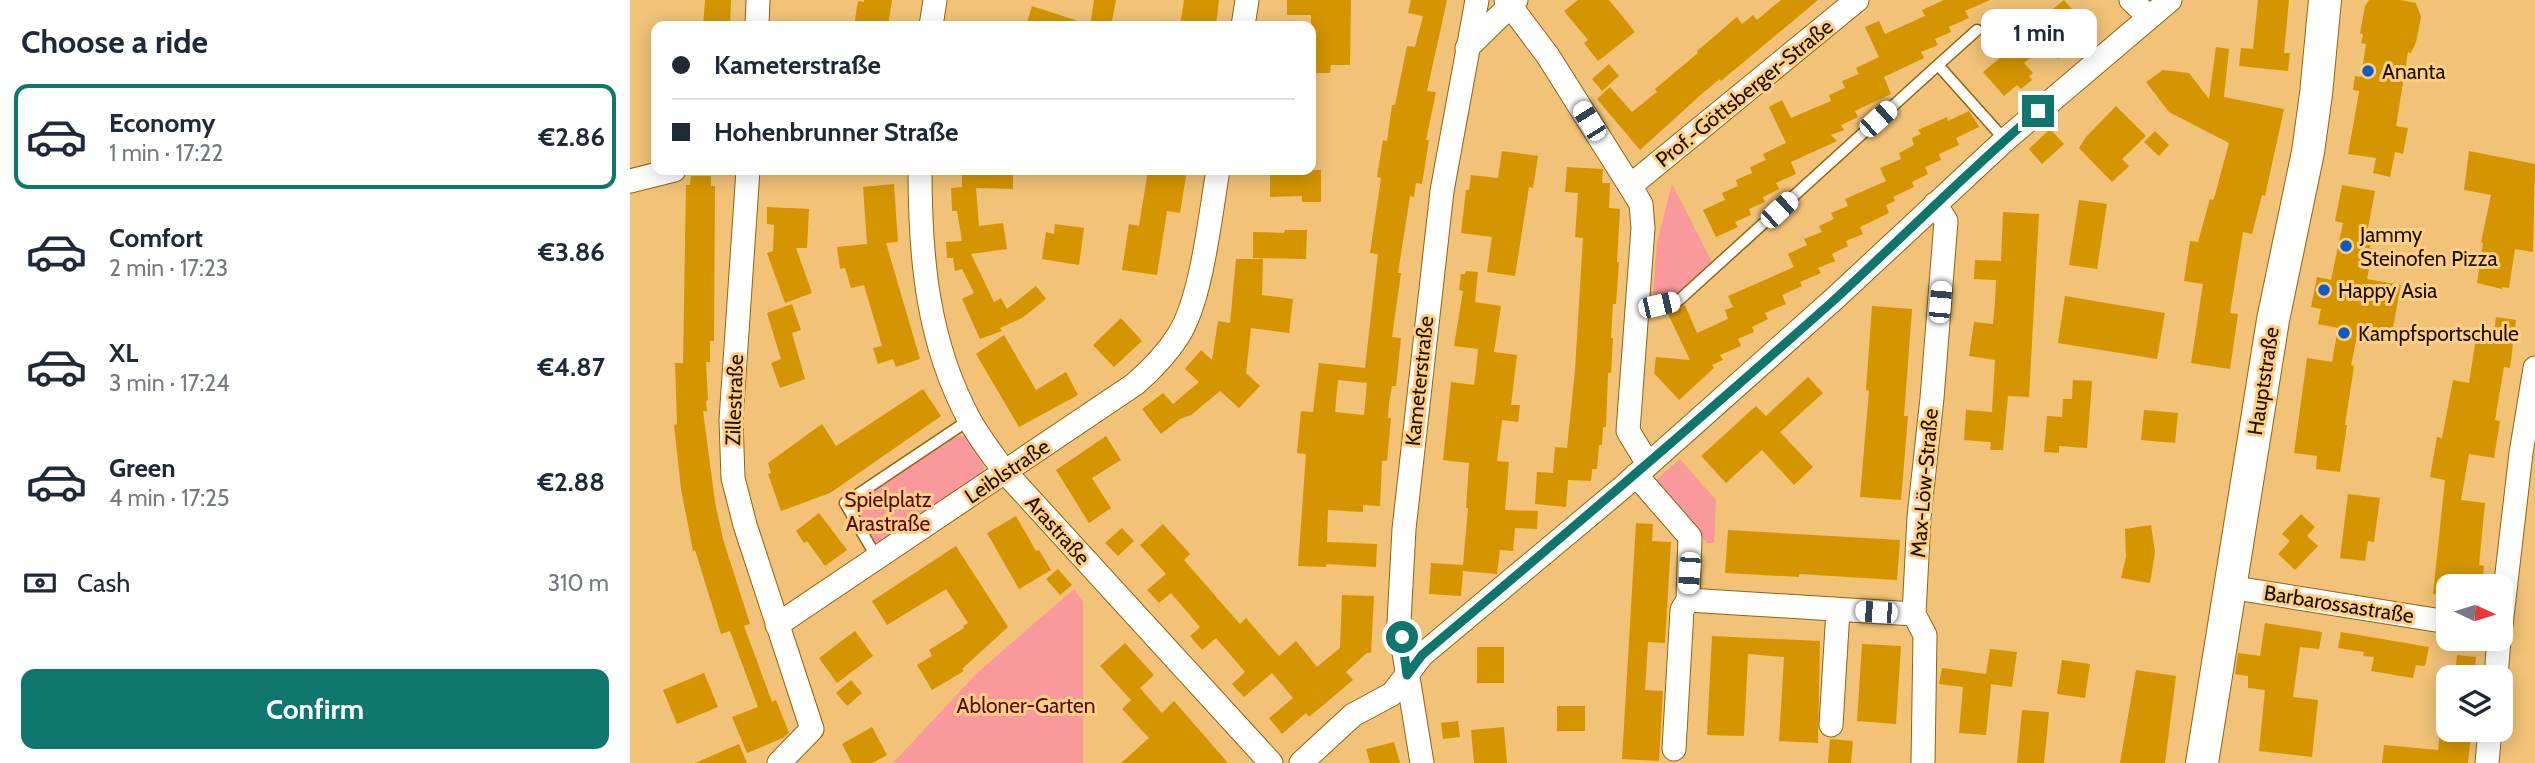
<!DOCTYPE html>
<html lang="en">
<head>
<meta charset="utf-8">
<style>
  :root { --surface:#fff; --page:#f2f2f3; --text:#1f2937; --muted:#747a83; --line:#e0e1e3; --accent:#0f766e }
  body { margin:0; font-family:Cabin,sans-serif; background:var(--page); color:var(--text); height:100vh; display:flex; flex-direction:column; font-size:26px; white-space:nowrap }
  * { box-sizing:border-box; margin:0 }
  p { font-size:23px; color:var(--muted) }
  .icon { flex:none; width:38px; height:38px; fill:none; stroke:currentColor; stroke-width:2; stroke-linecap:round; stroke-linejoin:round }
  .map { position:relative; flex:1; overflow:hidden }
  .sheet { display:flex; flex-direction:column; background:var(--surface); width:630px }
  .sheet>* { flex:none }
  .guide { position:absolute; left:21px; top:21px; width:665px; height:154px; border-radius:14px; box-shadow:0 4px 18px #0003; display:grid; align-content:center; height:154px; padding:0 21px; background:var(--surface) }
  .needle { width:46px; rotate:94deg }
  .controls { position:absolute; left:1806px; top:574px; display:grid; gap:14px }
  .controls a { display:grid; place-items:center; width:77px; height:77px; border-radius:14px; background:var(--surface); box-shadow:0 4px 18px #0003; font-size:35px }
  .end { position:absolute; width:32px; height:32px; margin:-16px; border:9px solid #0f766e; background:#fff; box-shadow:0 0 0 4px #fff }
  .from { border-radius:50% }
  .bubble { position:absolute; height:49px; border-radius:14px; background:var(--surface); box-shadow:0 4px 18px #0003; font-size:23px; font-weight:800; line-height:49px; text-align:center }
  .car { position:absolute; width:21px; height:42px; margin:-21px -10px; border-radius:9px; box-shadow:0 0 5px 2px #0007; background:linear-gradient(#fff 24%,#345 0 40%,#fff 0 76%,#345 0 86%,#fff 0) }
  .guide b { display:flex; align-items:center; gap:24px; height:66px; font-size:26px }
  .guide b+b { border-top:2px solid var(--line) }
  .guide i { width:18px; height:18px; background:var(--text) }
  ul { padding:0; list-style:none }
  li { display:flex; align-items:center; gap:21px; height:105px; margin:0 14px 10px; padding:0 7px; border:4px solid transparent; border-radius:14px }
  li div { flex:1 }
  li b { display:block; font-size:26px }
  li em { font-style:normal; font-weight:800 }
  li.current { border-color:var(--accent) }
  li>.icon { width:63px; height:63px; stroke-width:1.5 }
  h2 { padding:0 21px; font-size:32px; line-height:84px }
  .pay { display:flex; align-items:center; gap:18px; height:77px; padding:0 21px; font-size:26px }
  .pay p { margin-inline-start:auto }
  .button { display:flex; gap:14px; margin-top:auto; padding:14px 21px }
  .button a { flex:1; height:80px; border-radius:14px; background:var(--accent); color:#fff; font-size:28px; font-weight:800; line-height:80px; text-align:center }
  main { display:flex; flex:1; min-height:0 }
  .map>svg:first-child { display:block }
</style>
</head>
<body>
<main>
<section class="sheet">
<h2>Choose a ride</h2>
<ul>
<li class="current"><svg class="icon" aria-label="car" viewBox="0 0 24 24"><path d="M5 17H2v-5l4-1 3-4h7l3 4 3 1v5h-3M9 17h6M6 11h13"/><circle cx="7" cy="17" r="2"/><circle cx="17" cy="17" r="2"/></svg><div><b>Economy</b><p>1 min · 17:22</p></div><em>€2.86</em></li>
<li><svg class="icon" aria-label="car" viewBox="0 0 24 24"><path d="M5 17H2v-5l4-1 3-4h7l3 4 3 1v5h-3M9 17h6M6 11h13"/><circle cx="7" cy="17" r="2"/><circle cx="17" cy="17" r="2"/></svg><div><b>Comfort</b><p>2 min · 17:23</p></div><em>€3.86</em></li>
<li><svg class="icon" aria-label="car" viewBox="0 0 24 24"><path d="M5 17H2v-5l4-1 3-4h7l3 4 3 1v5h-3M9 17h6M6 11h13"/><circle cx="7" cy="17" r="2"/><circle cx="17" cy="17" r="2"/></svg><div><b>XL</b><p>3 min · 17:24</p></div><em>€4.87</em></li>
<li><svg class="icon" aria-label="car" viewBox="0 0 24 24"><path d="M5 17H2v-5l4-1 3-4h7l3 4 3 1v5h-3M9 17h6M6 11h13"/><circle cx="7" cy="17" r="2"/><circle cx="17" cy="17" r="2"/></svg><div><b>Green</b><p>4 min · 17:25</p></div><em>€2.88</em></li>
</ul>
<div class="pay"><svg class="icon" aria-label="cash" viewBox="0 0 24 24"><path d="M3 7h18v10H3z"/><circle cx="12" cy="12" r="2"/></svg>Cash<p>310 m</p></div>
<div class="button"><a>Confirm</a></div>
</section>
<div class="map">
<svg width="1905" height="763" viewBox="0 0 1905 763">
  <rect width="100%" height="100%" fill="#f1c277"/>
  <path fill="#fa999b" d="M1042 184 1082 262 1048 292 1023 295 1027 242Z
    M333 436C344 441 355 461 354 474L253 543 244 542 220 506 323 438Z
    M1050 459 1086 500 1084 543H1077L1024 482Z
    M444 589 453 602V763H263L347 673Z"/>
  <path fill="#d49501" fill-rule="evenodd" d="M75 0H101L100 26H73Z
    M234 0H262L258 26H224L228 1 234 2Z
    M464 0H486L481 26H460Z
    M554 0H589L586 26H550Z
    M657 0H721L720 65H701L700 73H681V15H657Z
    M781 0H817L797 91 806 92 796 140H799L792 184 786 183 784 197 780 196 768 273H771L762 337 771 338 766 386H762L759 403 758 418H761L757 461H752L750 506 733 505V512L698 510 697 542 747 544 746 567 696 564V567L668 566 676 454 667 453 671 411 683 412 689 363 735 368 748 254 740 253 751 178 747 177 753 140 757 141 762 105H765L777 46 785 47 793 16 778 13ZM708 380 737 383 734 415 705 412Z
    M948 0H979L1005 32 968 61 954 43 958 40 934 11Z
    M1151 0H1188L1091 81 1090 79 1074 92 1010 150 967 99 980 87 1002 112 1027 92 1025 89 1068 53 1067 51 1107 17 1112 24 1123 15 1127 20Z
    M1314 0H1360L1335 11 1339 18 1319 27 1321 32 1305 39 1308 45 1291 52 1294 58 1254 77 1261 94 1225 111 1228 117 1211 125 1214 130 1201 135 1207 141 1161 162 1166 174 1146 183 1149 189 1133 197 1135 202 1119 209 1121 215 1105 222 1108 227 1086 237 1073 210 1095 200 1092 193 1108 186 1106 180 1122 173 1120 167 1136 160 1133 154 1156 143 1139 107 1152 100 1161 118 1201 101 1199 95 1215 88 1212 81 1229 74 1226 68 1249 57 1235 27 1249 21 1255 34 1295 16 1292 10Z
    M1434 0 1461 32 1428 59 1417 45 1394 63 1403 73 1399 76 1402 80 1391 89 1387 85 1374 96 1353 72 1382 48 1369 30 1382 20 1393 33Z
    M1628 0H1659L1654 53H1660L1658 71 1609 66 1611 48 1623 49Z
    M1739 0H1770L1786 3 1791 17 1786 42 1781 53 1778 52 1766 126 1778 128 1773 154 1765 152 1760 177 1743 173 1746 158 1718 154 1728 98 1729 91 1723 90 1725 76 1731 77 1736 44 1731 43 1733 35 1730 33 1735 6Z
    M402 6 454 23 453 26H396Z
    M1586 47 1599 49 1594 97 1654 109 1635 196 1632 195 1622 234 1613 232 1600 313 1608 314 1600 369 1561 363 1573 284 1554 281 1560 241 1568 242 1580 199 1583 200 1585 195 1599 143 1539 112 1516 82 1533 70 1559 73 1579 99Z
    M979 64 989 76 972 91 962 79Z
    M1486 106 1516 136 1492 159 1499 166 1482 182 1449 148 1456 137Z
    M1339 111 1349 127 1326 138 1329 145 1309 154 1311 160 1295 167 1298 174 1282 182 1284 187 1263 197 1265 201 1256 205 1259 213 1230 227 1233 234 1216 241 1218 246 1202 254 1205 261 1188 268 1191 273 1170 282 1172 286 1152 295 1156 304 1135 313 1138 319 1122 327 1124 332 1108 339 1111 346 1090 355 1093 360 1082 365 1084 368 1049 400 1024 373 1026 357 1060 360 1037 312 1055 305 1067 333 1098 319 1095 310 1103 307 1098 296 1164 267 1158 254 1177 245 1174 239 1192 232 1189 226 1204 219 1201 213 1218 206 1215 199 1256 181 1250 168 1271 159 1269 153 1284 145 1282 138 1291 134 1288 130 1317 117 1318 121Z
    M1420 129 1434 144 1412 164 1399 149Z
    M1525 131 1539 145 1529 156 1514 142Z
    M872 151 908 156 903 188 899 187 885 276 857 272 862 237 831 233 836 190H839L841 175 868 178Z
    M1839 151 1905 164 1903 252 1885 249 1879 288 1872 287V289L1847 283 1853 243 1851 242 1861 195 1834 190Z
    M937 167 973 169 972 183H980L979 208 990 209 987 262H989L986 304H983L981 338H983L981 373H978L976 427H973L972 445H969L967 469H962L961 481 938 480 936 507 905 504 907 472 923 473 925 447 937 448 945 370 953 238 945 237 948 193 935 192Z
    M332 170H383V189L346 188 349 226 373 223 377 249 341 254 364 302 371 298 377 309 406 286 416 299 392 318 370 328 372 331 350 339 332 299 344 293 332 269 325 271 323 258H317L316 242 332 241 327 211H322L321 188 332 187Z
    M518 170H557L550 213 537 211 527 275 492 270 499 224 509 226Z
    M640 170H691V202H672V196L640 197Z
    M61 176H81V186H85L84 341H80V362H76L78 400 76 401 77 411H73L85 502 93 539 120 624 114 626 142 702 146 700 159 733 153 738 117 753 102 717 128 707 100 631 91 634 65 550 63 551 51 489 44 425 47 424 45 363H53L56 185H60Z
    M264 184 268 242 256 243 290 359 266 367 263 359 248 364 243 348 252 346 234 285 221 288 215 268 210 269 207 247 237 244 233 187Z
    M1712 185 1745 191 1738 228 1743 229 1740 248 1743 249 1737 279 1771 285 1761 338 1728 331 1721 365 1724 366 1715 425H1717L1710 472 1686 469 1687 456 1664 453 1677 358 1702 362 1708 328 1688 324 1691 309 1681 307 1687 277 1701 280 1713 223 1705 221Z
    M1449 200 1477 204 1467 269 1439 265Z
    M137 207 179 209 177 248H166L182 293 155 303 137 253 143 251 144 225 137 224Z
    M1373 212 1409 214 1399 397 1378 396 1373 450H1360L1361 442 1334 440 1336 410 1362 412 1365 360 1339 356 1344 322 1363 324 1365 302 1366 280 1344 279 1345 260 1371 261Z
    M425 224 454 228 449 265 412 259 416 232 424 234Z
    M655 230H677L676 259 623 258V232L654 233Z
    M606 259H633L632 295 663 299 659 333 621 328 616 373 630 386 609 408 590 391 561 415 550 419 531 434 512 409 533 393 543 404 569 382 555 369 571 350 582 360 588 321 600 323Z
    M836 271 848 272 845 302 871 306 864 352 887 355 881 405H890L888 422 872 420 867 461 879 462 875 510 908 511 907 529 885 528 883 551 870 550 867 574 833 571 831 596 799 594 801 563 833 565 838 508H836L839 463 813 460 821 382 844 385 846 370 848 349 824 346 833 291 829 290 831 274H835Z
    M1435 296 1535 313 1527 359 1428 343Z
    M162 304 171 330 162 333 175 379 150 388 141 363 151 359 137 313Z
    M1242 306 1282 309 1274 416H1278L1271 500 1230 497 1239 391 1236 390Z
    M1866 317 1886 320 1880 368 1874 367 1865 420 1870 421 1864 458 1839 454 1831 500 1855 503 1849 565 1854 566 1852 586H1818V596L1803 594 1815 480 1800 477 1807 437 1812 438 1823 380 1839 383 1847 331 1864 333Z
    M491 318 512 341 484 367 463 345Z
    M374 335 406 390 436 372 448 395 389 427 346 354Z
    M1178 377 1193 393 1150 432 1183 467 1164 485 1132 450 1096 483 1071 456 1126 406 1136 416Z
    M1443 380 1462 381 1457 448 1429 446V453L1414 452 1417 416 1432 417 1433 399H1442Z
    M293 389 311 416 200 493 151 511 138 474 141 473 138 463 192 424 206 446Z
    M1514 410 1548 413 1545 443 1511 440Z
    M476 436 491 460 462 478 481 508 459 523 426 470Z
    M1718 494 1750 498 1744 542 1738 541 1735 561 1710 558Z
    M189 513 217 550 195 566 177 541 174 543 166 531Z
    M1671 514 1685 527 1677 536 1688 546 1665 570 1648 554 1660 541 1652 534Z
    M386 516 406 551 409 550 421 570 389 589 357 533Z
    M1006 523 1023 524 1022 541 1041 542 1035 643 1018 642 1015 690 1033 691 1029 761 992 759Z
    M533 524 560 554 554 560 588 599 610 624 616 618 649 656 666 641 687 667 710 648 712 595 744 596 741 653H737L716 672 723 680 679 717 676 713 652 734 639 718 663 698 642 673 614 697 602 684 615 672 586 638 572 650 560 636 570 627 541 593 529 603 517 590 536 574 510 545Z
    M1521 525 1525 552 1520 583 1491 578 1496 557 1495 529Z
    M492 528 504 541 488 556 475 543Z
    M1098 530 1270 540 1267 580 1169 574V577L1095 573Z
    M326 546 378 627 332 669 334 671 302 690 287 665 302 656 299 650 334 628 333 626 338 623 316 589 257 625 242 601Z
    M428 569 442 585 430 595 416 579Z
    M1635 623 1692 632 1689 649 1670 647 1663 697 1688 700 1682 757 1629 751 1635 690 1618 688V676L1605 674 1608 653 1630 656Z
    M225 631 243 656 207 683 189 658Z
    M1711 632 1799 647 1795 666 1786 665 1783 678 1741 671 1744 657 1733 656 1734 652 1708 648Z
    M1082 636 1190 641 1188 743 1149 741 1154 657 1118 654 1114 736 1077 735Z
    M495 643 524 675 510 688 532 713 544 701 598 763H491L519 738 492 709 501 700 470 666Z
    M1232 644 1271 646 1266 724 1227 721Z
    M847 647H874V683H847Z
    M1360 649 1387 652 1382 687 1361 684 1356 735 1329 733 1333 687 1309 684 1312 668 1356 674Z
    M1827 655 1846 657 1844 677H1825Z
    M1432 660 1460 664 1455 698 1427 694Z
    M1506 670 1546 676 1535 763H1490Z
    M74 673 88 707 47 724 33 690Z
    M221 680 232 693 217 706 206 693Z
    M927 706H955V731H927Z
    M1392 710 1419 712 1414 763H1387Z
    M828 721 830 737 813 739 811 723Z
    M242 727 257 755 242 763H222L212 744Z
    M874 727 877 763H844L841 730Z
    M1810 730 1841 733 1838 763H1752L1754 745 1808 750Z
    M1200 739 1223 741 1221 763H1198Z
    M764 742 770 763H740L736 749Z
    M109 744 117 763H65Z"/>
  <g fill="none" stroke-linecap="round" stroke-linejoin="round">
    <defs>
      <path id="lane" d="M1308 65 1347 30
        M1007 303 1029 305 1049 300 1308 65 1375 140
        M247 558 215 503 339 420"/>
      <path id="street" d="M876 0 918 56 1000 186
        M1501 0 1519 17
        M127 26 128 0
        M301 26 305 0
        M613 26 617 0
        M837 48 886 0
        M118 170 101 420 103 478 115 525 182 729 149 763
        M290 170C290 256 297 341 339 419 349 438 363 455 375 472L641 763
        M0 181 44 170
        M1018 464 998 431 1013 228 1011 204 1000 186 1227 0
        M1006 475 1060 537 1058 600 1052 610 1044 749
        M1599 587 1818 622
        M1058 600 1284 614
        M147 625 505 384C521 370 536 355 548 336 572 299 580 216 588 170
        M1871 625 1891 453 1905 368
        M1866 677 1869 639
        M1201 725 1208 610
        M671 763 723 715 762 694 792 655 993 487 1203 300 1375 140 1540 0
        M792 763 769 622 774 529 812 191 847 0
        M1293 763 1295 635 1284 614 1289 517 1302 398 1316 221 1305 204
        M1857 763 1860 730"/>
      <path id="secondary" d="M1572 763 1643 320 1678 152 1686 94 1695 0"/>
    </defs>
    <use href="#lane" stroke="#8f650e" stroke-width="13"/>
    <use href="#street" stroke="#8f650e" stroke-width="25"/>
    <use href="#secondary" stroke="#8f650e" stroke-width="34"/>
    <use href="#lane" stroke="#fff" stroke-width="10"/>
    <use href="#street" stroke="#fff" stroke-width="23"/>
    <use href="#secondary" stroke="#fff" stroke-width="32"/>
  </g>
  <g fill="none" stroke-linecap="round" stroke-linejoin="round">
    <path stroke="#0f766e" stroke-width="9" d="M772 637 777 675 792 655C930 539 1067 422 1202 302 1271 239 1337 172 1408 111"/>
  </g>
  <g fill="#0c5cc6" stroke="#fecf84" stroke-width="2.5">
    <circle cx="1738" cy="71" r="7"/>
    <circle cx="1716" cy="246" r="7"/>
    <circle cx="1694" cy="290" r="7"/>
    <circle cx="1714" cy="333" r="7"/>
  </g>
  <g text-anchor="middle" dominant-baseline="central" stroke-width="6" stroke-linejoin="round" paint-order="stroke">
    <g font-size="21" fill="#1c0f00" stroke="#fecf84" text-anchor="start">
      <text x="1752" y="71">Ananta</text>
      <text x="1730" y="234">Jammy<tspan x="1730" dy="24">Steinofen Pizza</tspan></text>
      <text x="1708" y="290">Happy Asia</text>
      <text x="1728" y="333">Kampfsportschule</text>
    </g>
    <g font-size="21" fill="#1c0f00" stroke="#fecf84">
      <text transform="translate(1114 93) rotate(-39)">Prof.-Göttsberger-Straße</text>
      <text transform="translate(789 381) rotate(-84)">Kameterstraße</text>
      <text transform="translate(1633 381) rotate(-81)">Hauptstraße</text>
      <text transform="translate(104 400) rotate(-88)">Zillestraße</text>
      <text transform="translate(377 471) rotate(-34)">Leiblstraße</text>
      <text transform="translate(1294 483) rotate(-85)">Max-Löw-Straße</text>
      <text transform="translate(428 530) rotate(48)">Arastraße</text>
      <text transform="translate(1709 604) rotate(9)">Barbarossastraße</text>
    </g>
    <g font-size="21" fill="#560a17" stroke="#fecf84">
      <text x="258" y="499">Spielplatz<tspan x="258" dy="24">Arastraße</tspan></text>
      <text x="396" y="705">Abloner-Garten</text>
    </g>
  </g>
</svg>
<div class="controls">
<a><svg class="needle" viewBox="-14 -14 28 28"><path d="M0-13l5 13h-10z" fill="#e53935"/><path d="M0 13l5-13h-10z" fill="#747a83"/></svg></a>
<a><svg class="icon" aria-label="layers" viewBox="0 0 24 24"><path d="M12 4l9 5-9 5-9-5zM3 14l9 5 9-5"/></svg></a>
</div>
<i class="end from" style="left:772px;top:637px"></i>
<i class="end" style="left:1408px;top:111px"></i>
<div class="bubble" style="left:1351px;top:9px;width:116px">1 min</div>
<i class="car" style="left:1248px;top:119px;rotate:48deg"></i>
<i class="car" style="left:959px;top:121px;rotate:328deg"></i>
<i class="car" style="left:1149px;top:210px;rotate:47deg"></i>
<i class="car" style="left:1310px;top:302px;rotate:5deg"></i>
<i class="car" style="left:1029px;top:305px;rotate:77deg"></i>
<i class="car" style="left:1059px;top:573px;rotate:184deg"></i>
<i class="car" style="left:1246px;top:612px;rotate:274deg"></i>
<div class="guide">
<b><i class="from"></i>Kameterstraße</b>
<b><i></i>Hohenbrunner Straße</b>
</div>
</div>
</main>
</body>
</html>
